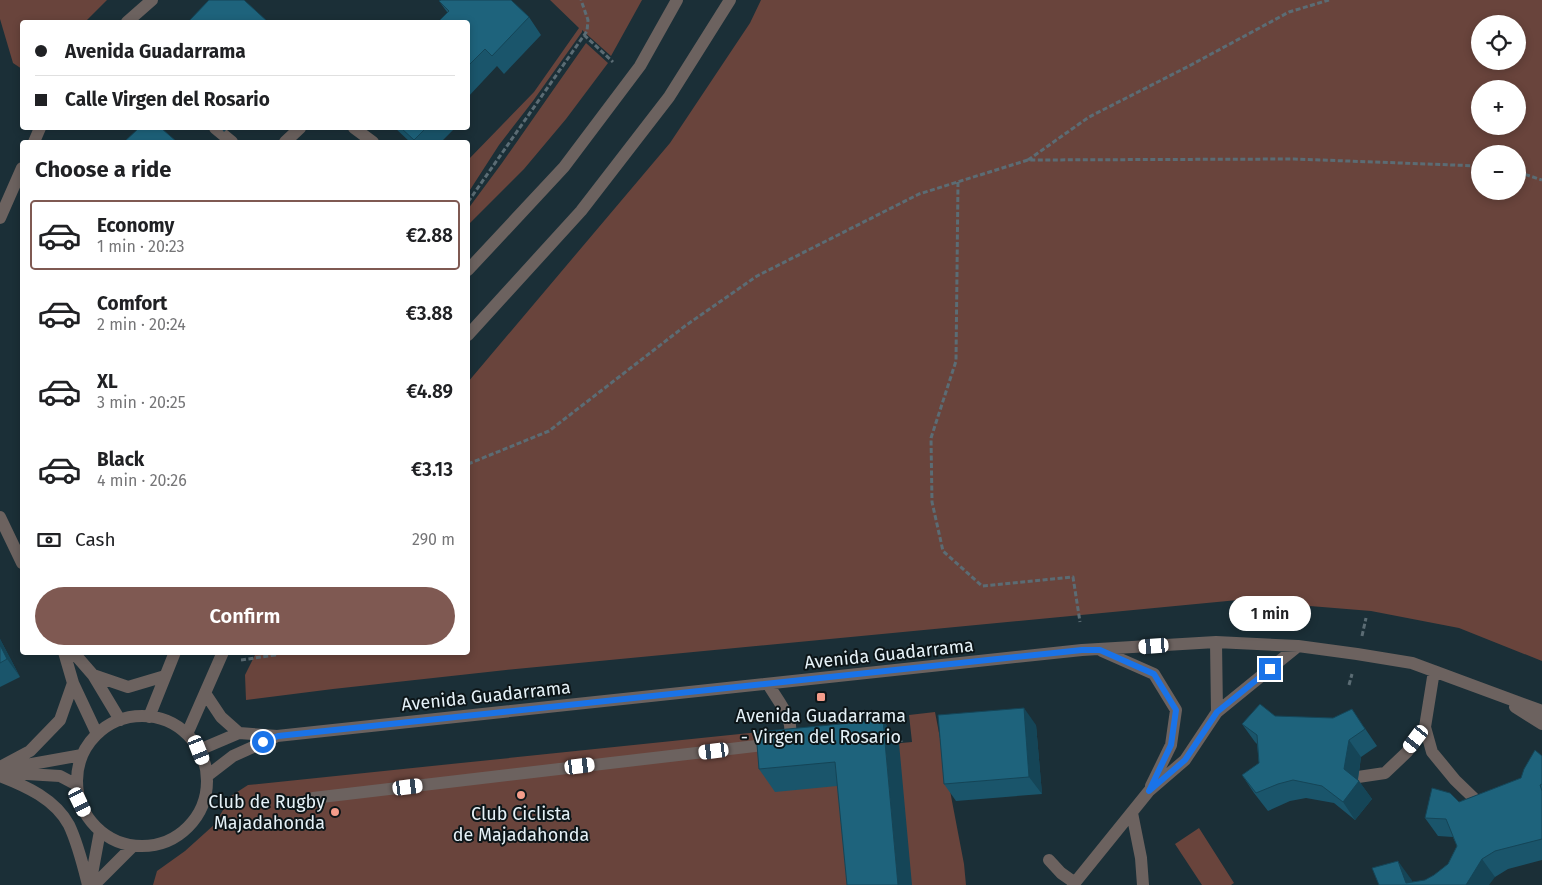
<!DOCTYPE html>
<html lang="en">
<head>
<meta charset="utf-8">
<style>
  :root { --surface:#fff; --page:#f2f2f2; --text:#202124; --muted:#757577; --line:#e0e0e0; --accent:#7f5952 }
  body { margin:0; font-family:"Fira Sans",sans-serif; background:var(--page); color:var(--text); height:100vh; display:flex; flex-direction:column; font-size:19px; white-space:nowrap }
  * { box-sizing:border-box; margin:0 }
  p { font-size:16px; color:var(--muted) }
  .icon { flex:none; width:28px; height:28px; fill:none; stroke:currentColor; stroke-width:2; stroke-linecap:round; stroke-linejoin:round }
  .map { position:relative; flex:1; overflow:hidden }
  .side { position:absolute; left:20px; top:140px; width:450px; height:515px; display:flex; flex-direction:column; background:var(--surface); border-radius:5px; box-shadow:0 2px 8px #0003 }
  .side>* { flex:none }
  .top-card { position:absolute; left:20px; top:20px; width:450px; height:110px; border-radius:5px; box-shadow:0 2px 8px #0003; display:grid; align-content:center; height:110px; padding:0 15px; background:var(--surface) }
  .controls { position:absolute; left:1471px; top:15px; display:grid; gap:10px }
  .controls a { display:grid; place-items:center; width:55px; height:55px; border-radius:50%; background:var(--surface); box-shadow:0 2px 8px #0003; font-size:25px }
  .end { position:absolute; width:22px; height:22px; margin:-11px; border:6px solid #1a73e8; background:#fff; box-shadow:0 0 0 2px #fff }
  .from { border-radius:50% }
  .bubble { position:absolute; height:35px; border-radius:18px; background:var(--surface); box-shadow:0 2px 8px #0003; font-size:16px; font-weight:600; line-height:35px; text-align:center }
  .car { position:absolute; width:15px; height:30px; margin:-15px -8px; border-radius:6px; box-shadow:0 0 4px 1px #0007; background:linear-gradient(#fff 24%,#345 0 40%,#fff 0 76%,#345 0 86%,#fff 0) }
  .top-card b { display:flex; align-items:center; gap:18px; height:48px; font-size:19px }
  .top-card b+b { border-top:1px solid var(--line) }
  .top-card i { width:12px; height:12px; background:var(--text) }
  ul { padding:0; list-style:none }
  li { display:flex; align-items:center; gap:15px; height:70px; margin:0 10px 8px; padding:0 5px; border:2px solid transparent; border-radius:5px }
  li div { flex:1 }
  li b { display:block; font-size:19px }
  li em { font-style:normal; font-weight:600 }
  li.active { border-color:var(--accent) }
  li>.icon { width:45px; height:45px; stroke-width:1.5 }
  h2 { padding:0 15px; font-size:22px; line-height:60px }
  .pay { display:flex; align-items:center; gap:12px; height:55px; padding:0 15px; font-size:19px }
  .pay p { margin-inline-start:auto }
  .cta { display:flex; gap:10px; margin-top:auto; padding:10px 15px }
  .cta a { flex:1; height:58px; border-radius:30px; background:var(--accent); color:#fff; font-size:20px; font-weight:600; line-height:58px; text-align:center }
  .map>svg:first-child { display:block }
</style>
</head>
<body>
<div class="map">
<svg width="1542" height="885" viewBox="0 0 1542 885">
  <rect width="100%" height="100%" fill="#1b2f37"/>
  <path fill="#69443c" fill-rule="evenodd" d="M0 0H107L85 22H22V69L13 63 0 19Z
    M550 0H642L611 56 582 30V32L533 101 499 145 468 193V160L534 92 579 28Z
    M761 0H1542V661L1459 628 1371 611 1238 600 506 670 333 689 246 700 245 675 256 653 468 652V382L670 143 750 23ZM1480 24H1518V61H1480ZM1480 89H1518V126H1480ZM1480 154H1518V191H1480Z
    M586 43 608 63 566 119 524 169 468 225V209L502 163Z
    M935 712 964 864 966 885H153L157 871 185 851 215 824 231 796 248 785 770 731 772 755 912 742 909 715Z
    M1199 828 1234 883 1231 885H1202L1175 844Z"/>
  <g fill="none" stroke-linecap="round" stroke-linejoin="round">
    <path stroke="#5b6c74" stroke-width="3" stroke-dasharray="5 2.5" stroke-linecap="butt" d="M584 35 613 62
      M1028 160 1089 117 1189 66 1289 12 1329 0
      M1518 172 1542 180
      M958 182 956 361 931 438 932 502 943 551 982 586 1073 577 1080 622
      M468 202 587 31 588 20 581 0
      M468 464 549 431 685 326 757 276 919 194 1028 160 1294 159 1480 166
      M1362 636 1366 618
      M241 660 275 655 279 652
      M1349 685 1352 674
      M876 715 877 724
      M894 740H901V742"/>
    <path stroke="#6c625f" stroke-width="12" d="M127 22 152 0
      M215 128 232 142
      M354 128 373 142
      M34 142 40 128
      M285 142 300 128
      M0 218 22 168
      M468 270 564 167 640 66 677 0
      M468 335 581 211 669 97 730 0
      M0 517 22 563
      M1216 642 1217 712
      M1102 651 1154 674 1176 710 1171 745 1151 786
      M64 652 73 683 97 734
      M73 652 93 675 120 720
      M93 675 128 687 165 676
      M205 693 221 717 239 733
      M1515 707 1542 724
      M77 781a65 65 0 1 1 130 0a65 65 0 1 1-130 0Z
      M149 717 175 652
      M1425 727 1432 752 1455 780 1484 808
      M187 734 223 652
      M199 750 239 733 277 736 1082 650 1216 642 1298 646 1357 654 1412 663 1542 711
      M0 767 30 751 60 720 73 683
      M4 769 82 755
      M10 773 60 776 77 785
      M0 776C26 786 55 799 69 825 78 844 83 865 88 885
      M207 776 233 756 275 737
      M1358 777 1385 773 1407 752 1425 727 1434 671
      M313 798 789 742C796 720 779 703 768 684
      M1132 813 1141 858 1143 885
      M1049 860 1061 873 1075 883
      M90 885 100 831
      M94 885 133 846
      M1073 885 1149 791 1185 760 1217 712 1298 646"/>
  </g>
  <path fill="#1a556b" d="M439 1 529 17 541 35 504 74 497 66 468 97V22L447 12Z
    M395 128H455L441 142H410Z
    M0 639 20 677 0 687Z
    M1275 716 1364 727 1377 746 1361 757 1358 780 1372 799 1355 820 1334 803 1306 798 1290 801 1268 811 1254 793 1242 775 1259 763 1257 744 1255 742 1242 724Z
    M1036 725 1042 794 956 801 944 784Z
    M899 743 837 786 775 792 759 769Z
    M1542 756V860L1508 869 1495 877 1379 885 1411 879 1412 882 1425 880 1434 875 1448 864 1457 846 1453 837 1438 836 1425 818 1459 802 1521 778Z"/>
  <path fill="#154557" d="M221 128H228L224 132Z
    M0 639 20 677 7 659 0 645Z
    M1024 708 1036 725 1042 794 1029 777Z
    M883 720 899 743 912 885H898Z
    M1349 740 1361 757 1357 784 1359 781 1372 799 1355 820 1343 802 1344 769Z
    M1482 859 1495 877 1489 885H1466Z
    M1398 861 1411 879 1413 885 1406 883Z"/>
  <path fill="#1e637c" stroke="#154557" d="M209 0H244L268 22H188Z
    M441 0H511L529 17 492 56 485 49 468 66V22H438L449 11 439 1Z
    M139 128H161L177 142H124Z
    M401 128H426L414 140Z
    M0 645 7 659 0 663Z
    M1260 704 1275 716 1333 718 1352 709 1365 729 1349 740 1344 769 1359 781 1343 802 1322 786 1293 780 1278 784 1256 793 1242 775 1259 763 1257 735 1242 724Z
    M1024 708 1029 777 944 784 938 715Z
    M883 720 898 885H847L835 762 759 769 756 732Z
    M1535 750 1542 756V784L1540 785 1542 791V839L1495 851 1482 859 1466 885H1379L1372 868 1398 861 1406 883 1425 880 1434 875 1448 864 1457 846 1446 819 1425 818 1432 788 1450 793 1459 802 1521 778 1524 769Z"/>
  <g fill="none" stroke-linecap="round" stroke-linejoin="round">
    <path stroke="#1a73e8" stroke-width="6" d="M263 742 278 736 1082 650H1100L1154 674 1176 710 1171 745 1149 791 1185 760 1217 712 1270 669"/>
  </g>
  <g fill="#f49d8b" stroke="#0d1619" stroke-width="2">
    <rect x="816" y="692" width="10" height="10" rx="2.5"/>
    <circle cx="521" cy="795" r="5"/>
    <circle cx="335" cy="812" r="5"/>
  </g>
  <g text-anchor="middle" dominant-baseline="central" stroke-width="4" stroke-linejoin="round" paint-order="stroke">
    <g font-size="18" fill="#e5f1f7" stroke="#0d1619">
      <text transform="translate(889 654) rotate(-6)">Avenida Guadarrama</text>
      <text transform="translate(486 696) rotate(-6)">Avenida Guadarrama</text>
    </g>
    <g font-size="18" fill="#e5f1f7" stroke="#0d1619">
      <text x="821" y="716">Avenida Guadarrama<tspan x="821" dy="21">- Virgen del Rosario</tspan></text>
      <text x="325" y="802" text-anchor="end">Club de Rugby<tspan x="325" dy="21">Majadahonda</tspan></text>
      <text x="521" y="814">Club Ciclista<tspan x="521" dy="21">de Majadahonda</tspan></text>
    </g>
  </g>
</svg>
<div class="controls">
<a><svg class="icon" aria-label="locate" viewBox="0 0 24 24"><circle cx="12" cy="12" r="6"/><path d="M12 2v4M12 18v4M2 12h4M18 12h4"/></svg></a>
<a>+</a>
<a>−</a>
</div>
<i class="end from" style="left:263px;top:742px"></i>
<i class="end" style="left:1270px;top:669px"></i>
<div class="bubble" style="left:1229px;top:596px;width:82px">1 min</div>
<i class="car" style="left:1154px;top:646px;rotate:266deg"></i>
<i class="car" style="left:1416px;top:739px;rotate:217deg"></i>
<i class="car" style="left:199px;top:750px;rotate:158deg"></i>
<i class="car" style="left:714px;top:751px;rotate:263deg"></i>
<i class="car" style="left:580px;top:766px;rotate:83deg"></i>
<i class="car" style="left:408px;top:787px;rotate:83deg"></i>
<i class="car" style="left:80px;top:802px;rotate:154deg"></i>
<div class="top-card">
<b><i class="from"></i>Avenida Guadarrama</b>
<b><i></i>Calle Virgen del Rosario</b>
</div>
<section class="side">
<h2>Choose a ride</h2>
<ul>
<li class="active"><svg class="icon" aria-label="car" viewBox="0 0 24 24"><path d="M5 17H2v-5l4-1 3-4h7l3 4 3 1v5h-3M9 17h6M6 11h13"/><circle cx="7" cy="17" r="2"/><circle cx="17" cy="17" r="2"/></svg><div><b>Economy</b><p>1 min · 20:23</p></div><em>€2.88</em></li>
<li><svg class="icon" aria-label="car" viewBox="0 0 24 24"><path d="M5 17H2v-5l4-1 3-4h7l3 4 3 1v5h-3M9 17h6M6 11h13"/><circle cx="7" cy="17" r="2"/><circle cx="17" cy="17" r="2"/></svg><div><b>Comfort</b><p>2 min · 20:24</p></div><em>€3.88</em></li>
<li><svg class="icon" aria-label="car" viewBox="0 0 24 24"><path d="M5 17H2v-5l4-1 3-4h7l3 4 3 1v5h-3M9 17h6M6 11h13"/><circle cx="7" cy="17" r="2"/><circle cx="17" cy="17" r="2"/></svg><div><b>XL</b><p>3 min · 20:25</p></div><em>€4.89</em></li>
<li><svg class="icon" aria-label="car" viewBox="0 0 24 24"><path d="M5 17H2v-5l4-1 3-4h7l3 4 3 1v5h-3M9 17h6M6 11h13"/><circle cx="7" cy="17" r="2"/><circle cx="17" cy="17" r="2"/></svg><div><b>Black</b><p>4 min · 20:26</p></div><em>€3.13</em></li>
</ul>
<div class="pay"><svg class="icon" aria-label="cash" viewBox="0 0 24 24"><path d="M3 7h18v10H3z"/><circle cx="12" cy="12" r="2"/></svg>Cash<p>290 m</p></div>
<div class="cta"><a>Confirm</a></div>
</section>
</div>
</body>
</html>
